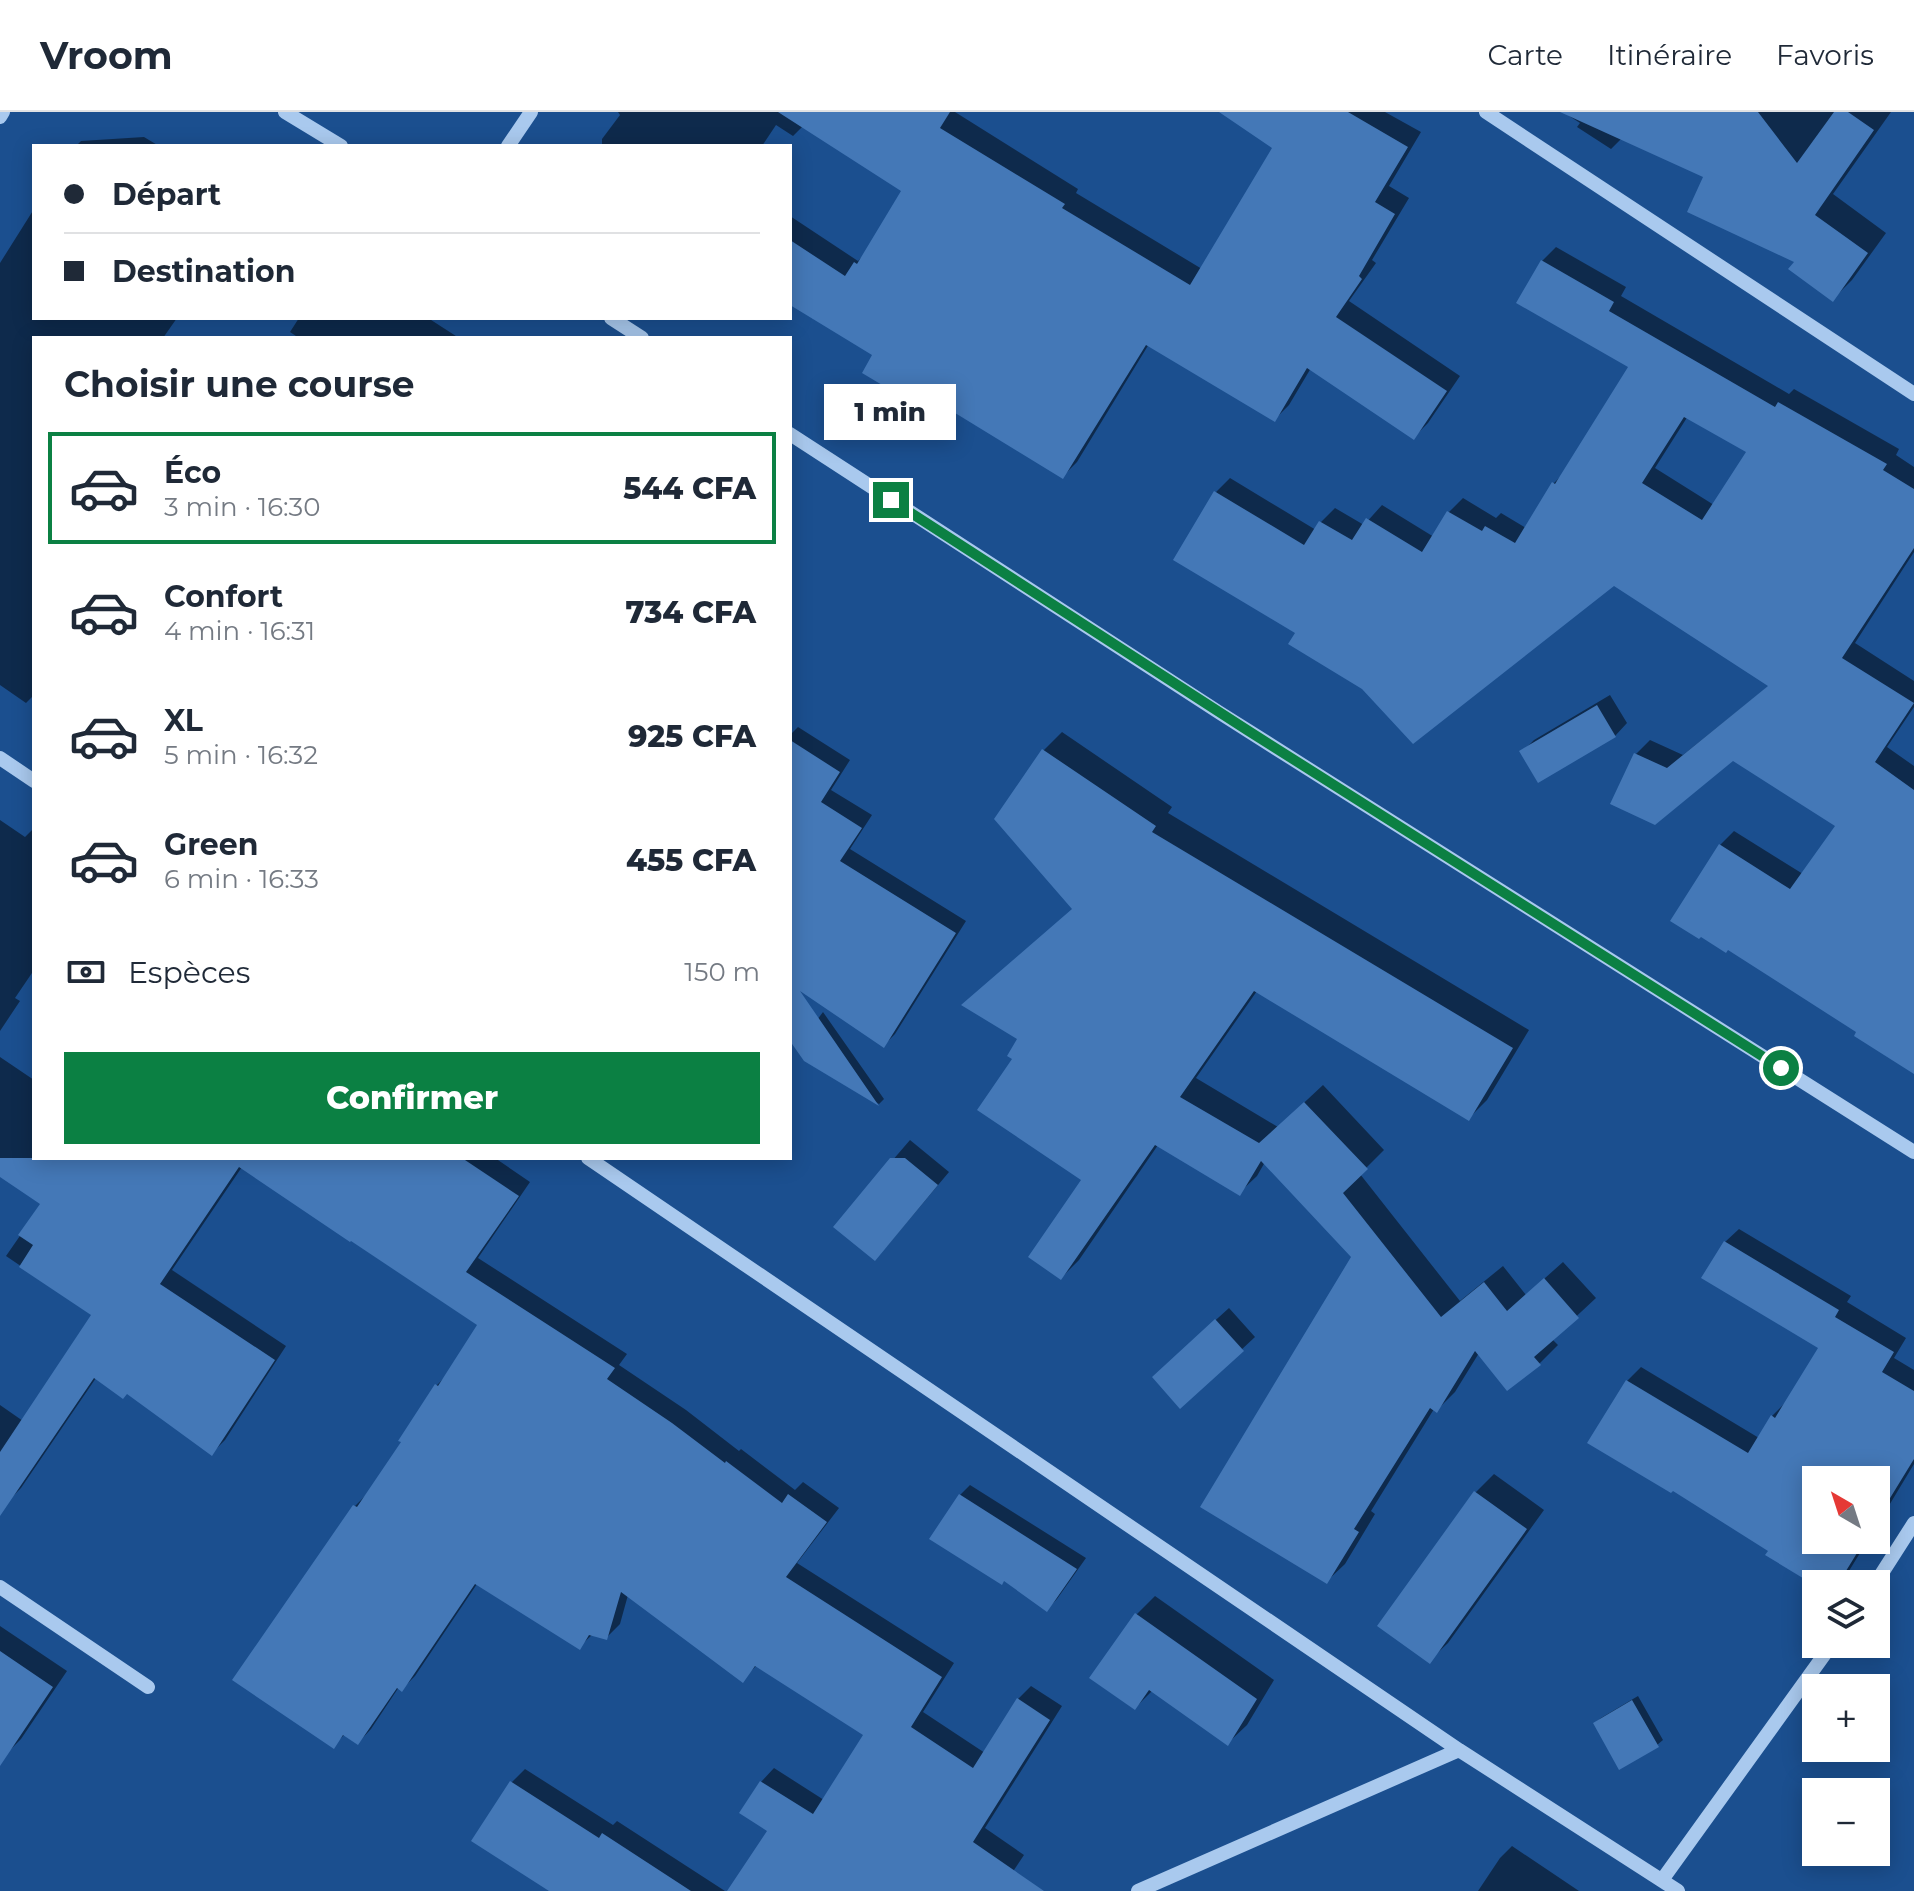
<!DOCTYPE html>
<html lang="fr">
<head>
<meta charset="utf-8">
<style>
  :root { --surface:#fff; --page:#f2f2f3; --text:#1f2937; --muted:#747a83; --line:#e0e1e3; --accent:#0b8043 }
  body { margin:0; font-family:Montserrat,sans-serif; background:var(--page); color:var(--text); height:100vh; display:flex; flex-direction:column; font-size:30px; white-space:nowrap }
  * { box-sizing:border-box; margin:0 }
  p { font-size:26px; color:var(--muted) }
  .icon { flex:none; width:44px; height:44px; fill:none; stroke:currentColor; stroke-width:2; stroke-linecap:round; stroke-linejoin:round }
  .map { position:relative; flex:1; overflow:hidden }
  .side { position:absolute; left:32px; top:224px; width:760px; height:824px; display:flex; flex-direction:column; background:var(--surface); border-radius:0px; box-shadow:0 4px 20px #0003 }
  .side>* { flex:none }
  .guide { position:absolute; left:32px; top:32px; width:760px; height:176px; border-radius:0px; box-shadow:0 4px 20px #0003; display:grid; align-content:center; height:176px; padding:0 32px; background:var(--surface) }
  .needle { width:52px; rotate:321deg }
  .controls { position:absolute; left:1802px; top:1354px; display:grid; gap:16px }
  .controls a { display:grid; place-items:center; width:88px; height:88px; border-radius:0px; background:var(--surface); box-shadow:0 4px 20px #0003; font-size:40px }
  .end { position:absolute; width:36px; height:36px; margin:-18px; border:10px solid #0b8043; background:#fff; box-shadow:0 0 0 4px #fff }
  .from { border-radius:50% }
  .bubble { position:absolute; height:56px; border-radius:0px; background:var(--surface); box-shadow:0 4px 20px #0003; font-size:26px; font-weight:800; line-height:56px; text-align:center }
  .guide b { display:flex; align-items:center; gap:28px; height:76px; font-size:30px }
  .guide b+b { border-top:2px solid var(--line) }
  .guide i { width:20px; height:20px; background:var(--text) }
  ul { padding:0; list-style:none }
  li { display:flex; align-items:center; gap:24px; height:112px; margin:0 16px 12px; padding:0 16px; border:4px solid transparent; border-radius:0px }
  li div { flex:1 }
  li b { display:block; font-size:30px }
  li em { font-style:normal; font-weight:800 }
  li.current { border-color:var(--accent) }
  li>.icon { width:72px; height:72px; stroke-width:1.5 }
  h2 { padding:0 32px; font-size:36px; line-height:96px }
  .pay { display:flex; align-items:center; gap:20px; height:88px; padding:0 32px; font-size:30px }
  .pay p { margin-inline-start:auto }
  .primary-button { display:flex; gap:16px; margin-top:auto; padding:16px 32px }
  .primary-button a { flex:1; height:92px; border-radius:0px; background:var(--accent); color:#fff; font-size:32px; font-weight:800; line-height:92px; text-align:center }
  header { display:flex; align-items:center; gap:48px; box-sizing:border-box; height:112px; padding:0 40px; background:var(--surface); border-bottom:2px solid var(--line) }
  header strong { font-size:38px }
  nav { display:flex; gap:44px; margin-inline-start:auto; font-size:28px }
  .map>svg:first-child { display:block }
</style>
</head>
<body>
<header>
<strong>Vroom</strong>
<nav><a>Carte</a><a>Itinéraire</a><a>Favoris</a></nav>
</header>
<div class="map">
<svg width="1914" height="1779" viewBox="0 0 1914 1779">
  <rect width="100%" height="100%" fill="#1b4f8f"/>
  <path fill="#0007" fill-rule="evenodd" d="M618 0H955L1078 77 1076 81 1202 157 1275 36 1222 0H1385L1421 20 1389 74 1409 86 1372 148 1376 151 1349 189 1460 264 1428 311 1414 325 1311 256 1289 293 1274 308 1149 232 1077 350 1063 364 914 273 904 283 875 242 790 191V104L858 149 865 142 903 78 803 14 793 24 776 13 762 34H602V27L620 3Z
    M1563 0H1891L1833 82 1886 121 1852 168 1833 187 1797 149 1706 64 1622 26 1611 37 1577 15 1580 11Z
    M144 25 159 34H76L81 29Z
    M34 97V206H177L163 226H34V583L26 591 0 573V151Z
    M1556 135 1626 175 1621 184 1789 282 1794 277 1899 337 1896 343 1914 355V440L1855 531 1914 569V595L1887 635 1914 654V960L1859 920 1720 733 1734 719 1803 762 1838 714 1733 646 1654 710 1636 642 1650 628 1683 643 1770 573 1614 472 1364 576 1297 520 1216 380 1230 366 1316 418 1321 410 1335 396 1364 413 1382 393 1434 425 1449 400 1463 386 1496 406 1501 401 1526 416 1554 371 1566 359 1631 254 1542 149ZM1688 304 1749 339 1714 393 1655 356Z
    M299 206H428L459 226H299L290 220Z
    M1610 583 1627 611 1615 624 1522 640 1534 628Z
    M798 615 850 648 831 678 872 703 850 737 966 809 895 922 884 933 790 870V623Z
    M1062 620 1172 695 1168 701 1529 918 1487 988 1469 1006 1257 879 1196 966 1278 1015 1323 973 1384 1038 1360 1062 1460 1189 1503 1154 1526 1183 1563 1150 1596 1186 1552 1227 1558 1233 1540 1251 1508 1276 1479 1241 1455 1280 1437 1298 1434 1297 1371 1399 1375 1402 1345 1452 1327 1469 1354 1145 1265 1050 1257 1064 1239 1081 1158 1033 1079 1148 1061 1166 1084 1068 1015 947 1020 926 1074 796 996 707 1044 638Z
    M0 708 25 725 34 716V858L15 886 20 889 0 919Z
    M823 900 884 987 879 992 806 947 797 935Z
    M0 945 34 968V1046H495L530 1070 478 1146 627 1242 619 1253 686 1298 739 1339 741 1337 795 1378 803 1370 839 1396 797 1451 954 1551 923 1600 985 1641 1018 1587 1031 1574 1062 1594 985 1716 1024 1743 1000 1779H729L769 1718 761 1670 774 1656 824 1688 866 1622 757 1553 742 1568 628 1483 620 1512 606 1526 593 1522 579 1535 477 1472 415 1564 402 1577 399 1575 371 1617 358 1631 345 1622 333 1634 355 1394 368 1381 403 1330 400 1328 437 1273 447 1263 480 1213 242 1055 172 1158 286 1234 225 1328 212 1341 127 1280 96 1266 21 1376 7 1390 0 1385V1293L23 1309 93 1203 6 1144 42 1092 0 1063Z
    M910 1028 949 1060 887 1134 836 1114Z
    M1739 1117 1851 1184 1847 1190 1906 1226 1894 1246 1914 1258V1352L1876 1415V1368H1816V1428H1868L1844 1467 1839 1472H1817L1771 1438 1627 1269 1641 1255 1759 1326 1772 1304 1786 1290 1821 1235 1725 1130Z
    M1229 1196 1255 1225 1181 1294 1166 1253Z
    M1494 1362 1544 1398 1448 1531 1429 1549 1380 1514 1476 1380Z
    M970 1373 1086 1446 1057 1487 1047 1497 960 1383Z
    M1155 1484 1274 1568 1247 1613 1228 1631 1153 1578 1135 1596 1136 1503Z
    M0 1514 67 1559 21 1627 6 1642 0 1638Z
    M1638 1584 1663 1628 1657 1633 1595 1611 1601 1606Z
    M525 1657 613 1713 617 1709 725 1779H552L474 1729 512 1670Z
    M1512 1734 1579 1779H1478L1500 1746Z"/>
  <path fill="#4478b7" fill-rule="evenodd" d="M778 0H950L940 16 1065 92 1062 96 1190 173 1272 36 1219 0H1348L1408 35 1375 90 1395 102 1359 164 1362 167 1336 205 1447 279 1414 328 1307 256 1275 310 1146 233 1063 367 911 274 904 286 862 261 872 243 790 193V128L845 164 854 150 857 152 901 79Z
    M1560 0H1758L1797 51 1834 0H1848L1874 18 1815 103 1868 141 1833 190 1788 157 1794 150 1687 100 1703 65Z
    M1541 148 1614 190 1609 199 1775 295 1778 290 1887 352 1883 358 1914 377V436L1842 546 1914 591 1875 650 1914 678V962L1854 924 1856 920 1728 838 1726 841 1701 825 1699 827 1670 809 1719 732 1790 777 1835 714 1733 649 1655 713 1610 692 1634 641 1667 656 1768 574 1614 474 1413 632 1362 577 1288 532 1295 521 1173 448 1214 379 1304 433 1319 409 1352 428 1366 406 1422 440 1447 399 1482 419 1485 414 1515 431 1552 370 1555 372 1628 255 1516 191ZM1684 305 1746 340 1702 408 1642 371Z
    M1597 593 1616 625 1538 671 1519 639Z
    M790 628 840 660 821 690 862 716 840 749 956 821 884 936 800 879 879 994 804 949 790 929Z
    M1042 637 1156 714 1152 720 1513 936 1469 1009 1254 879 1180 985 1259 1031 1304 990 1368 1057 1343 1081 1441 1205 1484 1170 1507 1199 1544 1166 1579 1206 1534 1245 1541 1253 1507 1279 1475 1239 1437 1301 1430 1296 1354 1417 1359 1420 1327 1472 1200 1395 1351 1145 1261 1049 1240 1084 1155 1033 1061 1168 1028 1145 1081 1068 977 998 1012 947 1007 944 1017 927 961 893 1072 797 994 707Z
    M0 1046H462L519 1084 466 1160 615 1256 607 1267 672 1311 725 1351 726 1349 782 1391 788 1382 827 1410 786 1465 942 1565 911 1615 973 1656 1017 1586 1050 1608 973 1730 1044 1779H727L767 1719 739 1701 760 1669 813 1702 863 1623 755 1554 743 1571 621 1480 607 1528 589 1523 580 1538 475 1472 402 1580 397 1576 358 1633 343 1623 334 1637 232 1568 353 1393 357 1395 401 1330 398 1329 435 1272 438 1274 477 1213 351 1129 350 1130 239 1055 160 1172 275 1248 212 1344 127 1282 123 1287 94 1266 0 1404V1340L91 1203 19 1155 33 1133 18 1123 40 1092 0 1065Z
    M890 1046H905L938 1073 875 1149 833 1115Z
    M1724 1129 1839 1198 1835 1205 1894 1240 1882 1260 1914 1279V1347L1876 1409V1368H1816V1428H1865L1838 1472H1816V1474L1765 1443 1768 1439 1673 1379 1671 1381 1587 1331 1626 1268 1748 1341 1771 1303 1775 1306 1818 1236 1701 1166Z
    M1215 1207 1244 1239 1180 1297 1152 1265Z
    M1474 1379 1527 1417 1430 1552 1377 1514Z
    M959 1382 1077 1457 1047 1500 1004 1469 1002 1473 929 1427Z
    M1135 1501 1257 1587 1228 1634 1149 1578 1135 1598 1089 1566Z
    M0 1539 53 1575 0 1654Z
    M1632 1588 1659 1635 1619 1658 1593 1611Z
    M510 1669 599 1726 602 1721 691 1779H549L471 1729Z"/>
  <g fill="none" stroke-linecap="round" stroke-linejoin="round">
    <path stroke="#a9c9ee" stroke-width="14" d="M285 0 341 34
      M1486 0 1914 282
      M0 5 3 0
      M508 34 531 0
      M611 206 642 226
      M790 322 1220 601 1914 1040
      M0 646 34 669
      M588 1046 1459 1638 1678 1779
      M1875 1472 1914 1411
      M0 1475 148 1575
      M1662 1768 1832 1532
      M1138 1779 1459 1638"/>
  </g>
  <g fill="none" stroke-linecap="round" stroke-linejoin="round">
    <path stroke="#0b8043" stroke-width="10" d="M891 388 1247 618 1781 956"/>
  </g>
</svg>
<div class="controls">
<a><svg class="needle" viewBox="-14 -14 28 28"><path d="M0-13l5 13h-10z" fill="#e53935"/><path d="M0 13l5-13h-10z" fill="#747a83"/></svg></a>
<a><svg class="icon" aria-label="layers" viewBox="0 0 24 24"><path d="M12 4l9 5-9 5-9-5zM3 14l9 5 9-5"/></svg></a>
<a>+</a>
<a>−</a>
</div>
<i class="end from" style="left:1781px;top:956px"></i>
<i class="end" style="left:891px;top:388px"></i>
<div class="bubble" style="left:824px;top:272px;width:132px">1 min</div>
<div class="guide">
<b><i class="from"></i>Départ</b>
<b><i></i>Destination</b>
</div>
<section class="side">
<h2>Choisir une course</h2>
<ul>
<li class="current"><svg class="icon" aria-label="car" viewBox="0 0 24 24"><path d="M5 17H2v-5l4-1 3-4h7l3 4 3 1v5h-3M9 17h6M6 11h13"/><circle cx="7" cy="17" r="2"/><circle cx="17" cy="17" r="2"/></svg><div><b>Éco</b><p>3 min · 16:30</p></div><em>544 CFA</em></li>
<li><svg class="icon" aria-label="car" viewBox="0 0 24 24"><path d="M5 17H2v-5l4-1 3-4h7l3 4 3 1v5h-3M9 17h6M6 11h13"/><circle cx="7" cy="17" r="2"/><circle cx="17" cy="17" r="2"/></svg><div><b>Confort</b><p>4 min · 16:31</p></div><em>734 CFA</em></li>
<li><svg class="icon" aria-label="car" viewBox="0 0 24 24"><path d="M5 17H2v-5l4-1 3-4h7l3 4 3 1v5h-3M9 17h6M6 11h13"/><circle cx="7" cy="17" r="2"/><circle cx="17" cy="17" r="2"/></svg><div><b>XL</b><p>5 min · 16:32</p></div><em>925 CFA</em></li>
<li><svg class="icon" aria-label="car" viewBox="0 0 24 24"><path d="M5 17H2v-5l4-1 3-4h7l3 4 3 1v5h-3M9 17h6M6 11h13"/><circle cx="7" cy="17" r="2"/><circle cx="17" cy="17" r="2"/></svg><div><b>Green</b><p>6 min · 16:33</p></div><em>455 CFA</em></li>
</ul>
<div class="pay"><svg class="icon" aria-label="cash" viewBox="0 0 24 24"><path d="M3 7h18v10H3z"/><circle cx="12" cy="12" r="2"/></svg>Espèces<p>150 m</p></div>
<div class="primary-button"><a>Confirmer</a></div>
</section>
</div>
</body>
</html>
